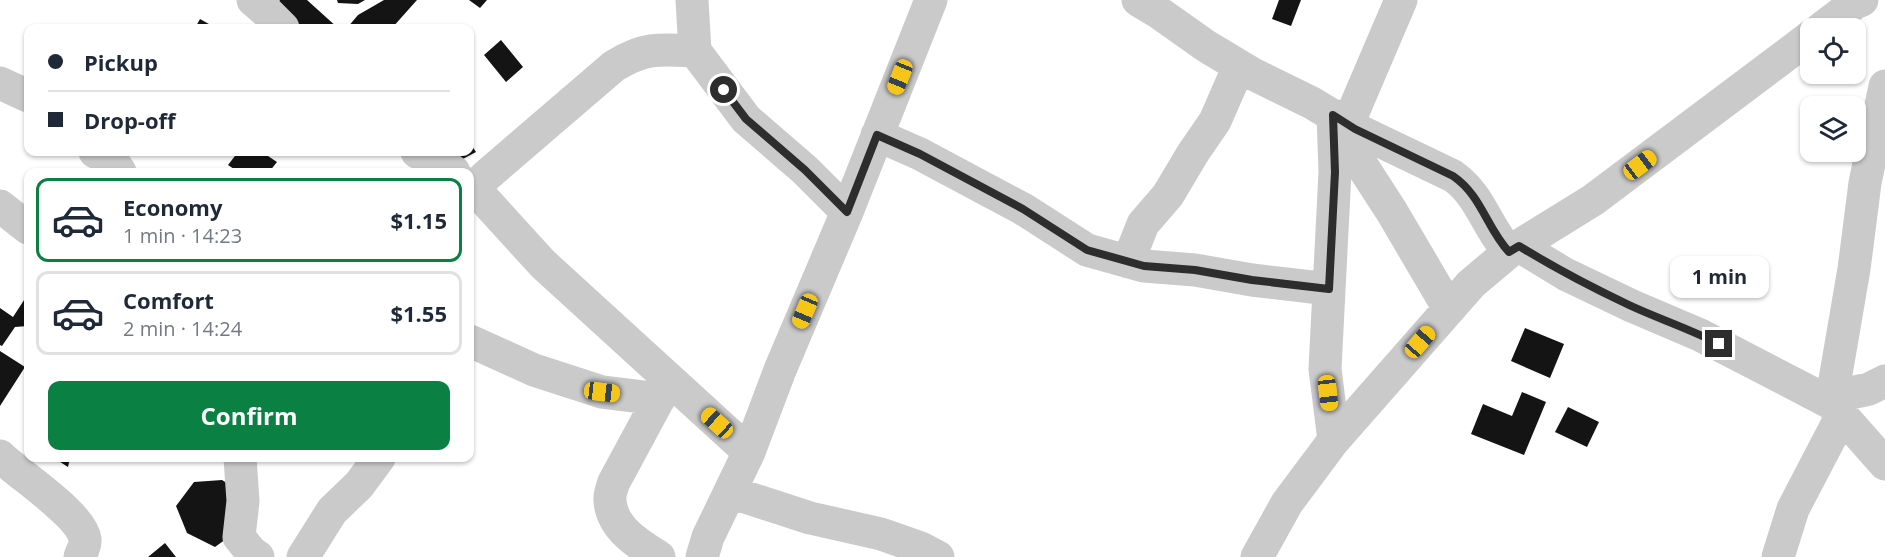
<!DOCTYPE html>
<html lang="en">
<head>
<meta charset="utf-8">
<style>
  :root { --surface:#fff; --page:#f6f6f7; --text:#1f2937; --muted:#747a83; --line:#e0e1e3; --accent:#0b8043 }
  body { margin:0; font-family:"Open Sans",sans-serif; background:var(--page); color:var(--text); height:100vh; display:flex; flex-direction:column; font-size:22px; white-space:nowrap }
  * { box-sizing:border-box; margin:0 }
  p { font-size:20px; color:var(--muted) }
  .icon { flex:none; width:33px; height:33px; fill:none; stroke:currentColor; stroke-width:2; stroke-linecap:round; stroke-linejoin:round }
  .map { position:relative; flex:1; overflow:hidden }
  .drawer { position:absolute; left:24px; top:168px; width:450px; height:294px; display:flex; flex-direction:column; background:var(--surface); border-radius:12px; box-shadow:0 2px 4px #0004 }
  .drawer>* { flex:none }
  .banner { position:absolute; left:24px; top:24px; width:450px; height:132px; border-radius:12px; box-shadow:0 2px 4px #0004; display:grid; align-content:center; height:132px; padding:0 24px; background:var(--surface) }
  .buttons { position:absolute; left:1800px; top:18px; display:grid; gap:12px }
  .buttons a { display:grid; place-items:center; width:66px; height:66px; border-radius:12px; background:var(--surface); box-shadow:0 2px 4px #0004; font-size:30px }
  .end { position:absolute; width:27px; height:27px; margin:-14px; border:8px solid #2d2d2d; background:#fff; box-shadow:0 0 0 3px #fff }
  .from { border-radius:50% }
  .bubble { position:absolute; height:42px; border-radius:12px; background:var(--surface); box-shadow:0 2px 4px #0004; font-size:20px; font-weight:700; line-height:42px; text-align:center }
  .car { position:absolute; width:18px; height:36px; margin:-18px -9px; border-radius:8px; box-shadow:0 0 4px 2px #0007; background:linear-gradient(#f5c518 24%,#345 0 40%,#f5c518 0 76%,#345 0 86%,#f5c518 0) }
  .banner b { display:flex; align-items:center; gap:21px; height:57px; font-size:22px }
  .banner b+b { border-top:2px solid var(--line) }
  .banner i { width:15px; height:15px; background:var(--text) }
  ul { padding:10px 0 0; list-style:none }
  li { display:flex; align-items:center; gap:18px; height:84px; margin:0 12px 9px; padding:0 12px; border:3px solid var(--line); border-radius:12px }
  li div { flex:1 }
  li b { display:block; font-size:22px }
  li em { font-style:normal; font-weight:700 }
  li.on { border-color:var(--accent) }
  li>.icon { width:54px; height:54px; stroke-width:1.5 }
  .primary-button { display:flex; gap:12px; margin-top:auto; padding:12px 24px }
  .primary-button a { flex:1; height:69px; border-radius:12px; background:var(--accent); color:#fff; font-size:24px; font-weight:700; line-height:69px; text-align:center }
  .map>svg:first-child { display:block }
</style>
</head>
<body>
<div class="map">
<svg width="1885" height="557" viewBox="0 0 1885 557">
  <rect width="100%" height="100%" fill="#fff"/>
  <path fill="#141414" d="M280 0H307L338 28H286L268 13Z
    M337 0H365L358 4 338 3Z
    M384 0H417L392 28H347L358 15Z
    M469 0H487L480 8Z
    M1279 0H1301L1291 26 1272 19Z
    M200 19 216 28H195Z
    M501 40 523 67 506 82 484 55Z
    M470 143 476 152 459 161 453 152H470Z
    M238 152H262L277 162 269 172H236L237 171 228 165Z
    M28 294V326L15 327 2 346 0 345V308L13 317Z
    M1525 328 1564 344 1550 378 1511 361Z
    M0 351 25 367 0 406Z
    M1522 392 1546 402 1524 455 1471 434 1483 404 1512 416Z
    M1568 407 1599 422 1587 447 1555 432Z
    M54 458H70L68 467Z
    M222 480 233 487 237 531 215 547 187 533 176 506 194 482Z
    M165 543 176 557H148Z"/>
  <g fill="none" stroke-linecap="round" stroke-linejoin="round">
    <path stroke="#cacaca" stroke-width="33" d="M253 0 268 13 283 28
      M692 0 695 51 746 119 805 170 847 212
      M1138 0 1158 12 1206 46 1251 73 1312 103 1355 129 1453 176C1482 197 1486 227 1509 252
      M1822 28 1855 3 1862 0
      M0 83 28 96
      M1333 115 1335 172 1325 369 1334 440
      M1348 124 1401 0
      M877 135 920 154 1023 209 1087 250 1144 266 1195 270 1252 280 1329 289
      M1334 137 1361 164 1392 212 1449 309
      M95 152C105 156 115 162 120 172
      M417 152 440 162 454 172
      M470 184 543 264 749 452
      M475 188 486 176 614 66C645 47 660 49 695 51
      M0 206 28 228
      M1519 246 1565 274 1632 306 1700 335 1831 403 1885 464
      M1128 262 1143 224 1168 195 1193 153 1215 121 1239 66
      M470 341 534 370 602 392 659 399
      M1832 397 1869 389 1885 381
      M1831 403 1854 269 1865 183 1885 86
      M0 456C19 475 81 514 85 539 86 545 82 551 80 557
      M240 458 243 501 239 537 251 552 258 557
      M730 492 810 518 881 534 921 548 938 557
      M303 557 332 511 359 485 379 458
      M659 557C638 544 612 528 610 501 609 495 612 488 614 482L669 380
      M702 557 708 537 749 452 780 370 847 212 931 0
      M1257 557 1287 503 1334 440 1471 284 1509 252 1593 200 1810 37
      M1778 557 1793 509 1842 415"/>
  </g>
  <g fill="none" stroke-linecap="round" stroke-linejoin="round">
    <path stroke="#2d2d2d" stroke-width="8" d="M724 90 746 119 805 170 847 212 877 135 920 154 1023 209 1087 250 1144 266 1195 270 1252 280 1329 289 1335 172 1333 115 1355 129 1453 176C1482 196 1486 227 1509 252L1519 246C1555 268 1591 287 1629 305 1659 319 1690 329 1719 344"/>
  </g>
</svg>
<div class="buttons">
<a><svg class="icon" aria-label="locate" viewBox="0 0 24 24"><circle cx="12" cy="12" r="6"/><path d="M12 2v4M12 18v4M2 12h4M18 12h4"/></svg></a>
<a><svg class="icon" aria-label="layers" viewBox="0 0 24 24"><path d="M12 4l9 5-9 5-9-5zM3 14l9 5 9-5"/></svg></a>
</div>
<i class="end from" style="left:724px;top:90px"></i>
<i class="end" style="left:1719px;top:344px"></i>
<div class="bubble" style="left:1670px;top:256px;width:99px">1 min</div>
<i class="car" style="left:900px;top:77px;rotate:202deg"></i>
<i class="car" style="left:1640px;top:165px;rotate:53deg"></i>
<i class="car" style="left:805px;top:311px;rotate:203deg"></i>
<i class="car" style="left:1420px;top:342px;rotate:41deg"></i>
<i class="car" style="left:602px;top:392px;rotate:97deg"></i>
<i class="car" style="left:1328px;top:393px;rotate:173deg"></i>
<i class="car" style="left:717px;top:423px;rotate:312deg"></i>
<div class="banner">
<b><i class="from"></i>Pickup</b>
<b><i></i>Drop-off</b>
</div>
<section class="drawer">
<ul>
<li class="on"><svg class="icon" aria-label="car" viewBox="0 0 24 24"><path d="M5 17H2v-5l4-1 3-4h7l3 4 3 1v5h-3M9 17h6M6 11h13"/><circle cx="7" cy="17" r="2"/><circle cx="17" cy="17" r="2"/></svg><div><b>Economy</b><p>1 min · 14:23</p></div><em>$1.15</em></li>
<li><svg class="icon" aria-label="car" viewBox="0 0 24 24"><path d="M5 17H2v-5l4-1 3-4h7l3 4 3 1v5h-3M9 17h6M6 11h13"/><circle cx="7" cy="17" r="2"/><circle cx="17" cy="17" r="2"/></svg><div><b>Comfort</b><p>2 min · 14:24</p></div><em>$1.55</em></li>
</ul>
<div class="primary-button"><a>Confirm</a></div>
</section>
</div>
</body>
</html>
